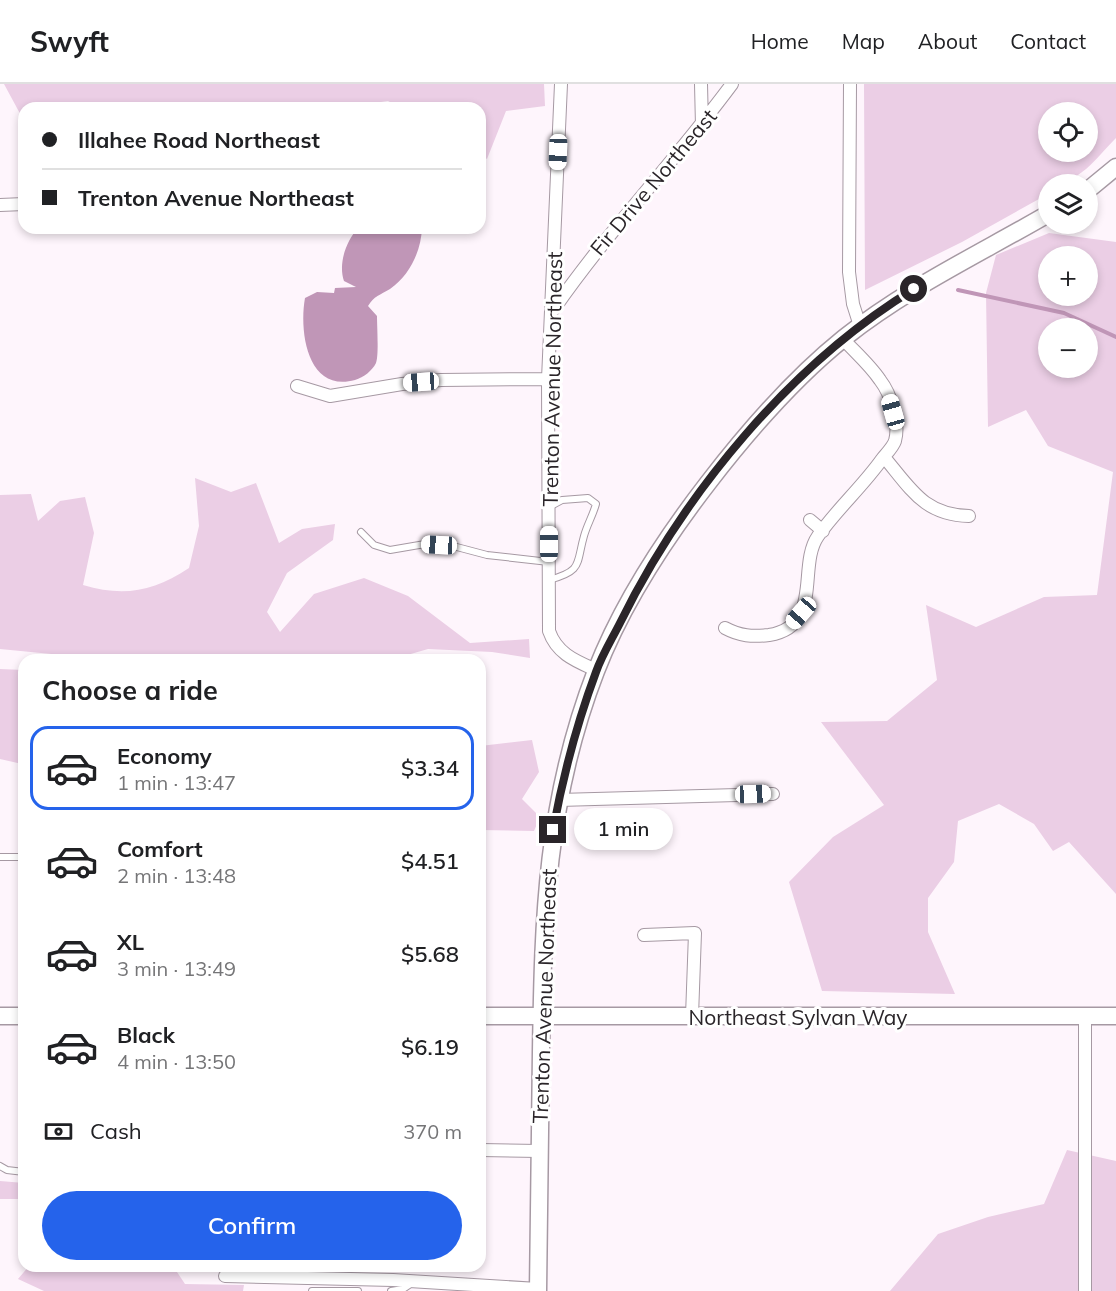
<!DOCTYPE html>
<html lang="en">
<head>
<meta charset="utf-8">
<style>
  :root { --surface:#fff; --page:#f2f2f2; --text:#202124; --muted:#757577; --line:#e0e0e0; --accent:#2563eb }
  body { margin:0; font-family:Mulish,sans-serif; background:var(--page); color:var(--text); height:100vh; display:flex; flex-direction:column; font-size:22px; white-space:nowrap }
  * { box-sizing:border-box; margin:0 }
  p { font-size:20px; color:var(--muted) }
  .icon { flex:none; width:33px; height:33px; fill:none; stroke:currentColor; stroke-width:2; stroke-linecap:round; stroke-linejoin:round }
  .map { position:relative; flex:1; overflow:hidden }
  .side { position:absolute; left:18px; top:570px; width:468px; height:618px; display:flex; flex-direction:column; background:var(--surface); border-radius:18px; box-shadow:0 3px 9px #0003 }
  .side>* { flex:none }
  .top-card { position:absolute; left:18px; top:18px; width:468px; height:132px; border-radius:18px; box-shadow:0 3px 9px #0003; display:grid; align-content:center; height:132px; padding:0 24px; background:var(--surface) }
  .tools { position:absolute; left:1038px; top:18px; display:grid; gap:12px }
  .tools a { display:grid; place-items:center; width:60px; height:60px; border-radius:50%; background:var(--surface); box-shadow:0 3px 9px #0003; font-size:30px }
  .end { position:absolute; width:27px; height:27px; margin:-14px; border:8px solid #2a2529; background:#fff; box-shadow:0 0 0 3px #fff }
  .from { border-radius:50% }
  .bubble { position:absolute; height:42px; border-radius:21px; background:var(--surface); box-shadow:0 3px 9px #0003; font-size:20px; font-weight:600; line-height:42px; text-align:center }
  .car { position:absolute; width:18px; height:36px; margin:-18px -9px; border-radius:8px; box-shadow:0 0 4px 2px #0007; background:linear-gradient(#fff 24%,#345 0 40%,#fff 0 76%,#345 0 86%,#fff 0) }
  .top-card b { display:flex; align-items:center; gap:21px; height:57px; font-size:22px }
  .top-card b+b { border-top:2px solid var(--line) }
  .top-card i { width:15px; height:15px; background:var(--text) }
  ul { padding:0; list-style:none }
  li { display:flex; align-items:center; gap:18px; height:84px; margin:0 12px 9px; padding:0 12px; border:3px solid transparent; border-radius:18px }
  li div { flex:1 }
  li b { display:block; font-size:22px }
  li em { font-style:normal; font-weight:600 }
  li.selected { border-color:var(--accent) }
  li>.icon { width:54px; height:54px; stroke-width:1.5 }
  h2 { padding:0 24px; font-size:27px; line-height:72px }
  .pay { display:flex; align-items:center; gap:15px; height:66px; padding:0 24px; font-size:22px }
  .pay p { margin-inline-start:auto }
  .button { display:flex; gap:12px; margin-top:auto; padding:12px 24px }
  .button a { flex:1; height:69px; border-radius:36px; background:var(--accent); color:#fff; font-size:24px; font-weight:600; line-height:69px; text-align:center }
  header { display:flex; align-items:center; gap:36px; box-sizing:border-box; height:84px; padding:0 30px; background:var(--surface); border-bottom:2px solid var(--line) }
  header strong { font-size:28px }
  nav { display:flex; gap:33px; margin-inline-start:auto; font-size:21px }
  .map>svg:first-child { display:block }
</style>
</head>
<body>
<header>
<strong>Swyft</strong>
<nav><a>Home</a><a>Map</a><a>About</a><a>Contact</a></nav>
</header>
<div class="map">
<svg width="1116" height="1207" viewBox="0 0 1116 1207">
  <rect width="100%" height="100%" fill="#fef5fc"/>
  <path fill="#ebcee5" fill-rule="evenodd" d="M4 0H544L545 22 506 27 487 75 480 70V24H401L388 17 339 24H24V37Z
    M864 0H1116V54C1095 75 1080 100 1048 100V110L962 158 865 206ZM1088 28V68H1048V28Z
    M1049 149 1116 158V810L1069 758 1053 767 1034 740 999 720 958 737 954 778 928 814V848L955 910 822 907 789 798 833 753 884 721 821 638 887 637 937 596 926 521 976 543 1044 513 1097 511 1113 388 1048 362 1026 326 988 343 986 209 996 171ZM1048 172H1088V212H1048ZM1048 244H1088V284H1048Z
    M195 394 231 408 256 399 279 459 302 445 335 440 333 456 287 489 267 528 280 548 314 510 364 494 408 512 470 559 529 555 530 574 492 568 428 565 390 576H83L82 573 0 565V411L31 410 38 437 60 417 85 413 94 449 83 501C123 513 153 508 189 484L199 442Z
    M0 585 24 586 22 680 0 675Z
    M532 656 539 688 522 715 540 733 534 747 480 746V662Z
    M1067 1066 1116 1077V1207H890L938 1150 988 1133 1044 1120Z
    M0 1097 24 1099V1115H0Z
    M29 1182H173L185 1200 244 1201 243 1207H44L18 1195Z"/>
  <path fill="#c096b7" d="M358 144H422C421 167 410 191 390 205 380 211 374 212 368 222L377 232C377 242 379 271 376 279 372 287 364 293 355 296 307 309 299 247 305 214L317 208 334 209 335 204 356 203 344 197C338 180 346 157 358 144Z"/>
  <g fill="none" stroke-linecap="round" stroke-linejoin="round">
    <path stroke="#c096b7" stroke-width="4" d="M958 206 1064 229 1116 253"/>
    <defs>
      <path id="lane" d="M549 423 562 416 588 414 596 420C593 431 587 441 584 452 576 480 583 487 549 496
        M361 448 374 461 390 466 425 460 453 462 487 471 549 478
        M0 773H21
        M0 1082 7 1086 24 1088
        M312 1207H358
        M391 1207 403 1205 412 1199"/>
      <path id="street" d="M561 0 548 295 549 547C557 570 576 577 596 586
        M701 0 702 42
        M850 0 849 188 853 220 860 242
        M0 121 24 120
        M554 225C609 146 675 77 732 0
        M297 302 330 312 402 300 441 296 548 295
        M884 373C911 405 924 431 969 432
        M810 436 823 447
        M725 544C740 552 752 553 769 551 824 542 797 482 818 452 837 425 863 402 882 375 886 370 893 363 895 357 900 339 891 310 880 296 870 281 855 268 843 255
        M559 716 773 710
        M644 851 695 849 692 932
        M480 1066 539 1067
        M225 1192 393 1196 538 1205
        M1085 1207V933"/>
      <path id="secondary" d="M1088 106 1116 83
        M0 932H24
        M480 932H1116
        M538 1207C539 1127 540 1048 541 968 543 833 546 716 596 587 622 520 664 456 708 399 748 347 793 295 844 254 907 204 979 170 1048 130"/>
    </defs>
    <use href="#lane" stroke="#a699a3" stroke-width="8"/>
    <use href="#street" stroke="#a699a3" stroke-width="14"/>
    <use href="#secondary" stroke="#a699a3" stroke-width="19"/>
    <use href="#lane" stroke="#fff" stroke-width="6"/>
    <use href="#street" stroke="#fff" stroke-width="12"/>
    <use href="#secondary" stroke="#fff" stroke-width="16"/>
  </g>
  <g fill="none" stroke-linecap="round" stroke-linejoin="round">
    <path stroke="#2a2529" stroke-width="8" d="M553 746C563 692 577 639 596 588 602 571 612 555 620 539 684 409 790 281 914 205"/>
  </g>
  <g text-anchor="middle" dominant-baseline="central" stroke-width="6" stroke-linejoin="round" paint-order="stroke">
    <g font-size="21" fill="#2a2529" stroke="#fff">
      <text transform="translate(653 98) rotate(-50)">Fir Drive Northeast</text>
      <text transform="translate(552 295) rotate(-89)">Trenton Avenue Northeast</text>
      <text transform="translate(544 912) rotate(-88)">Trenton Avenue Northeast</text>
      <text x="798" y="933">Northeast Sylvan Way</text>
    </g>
  </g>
</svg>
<div class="tools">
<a><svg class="icon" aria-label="locate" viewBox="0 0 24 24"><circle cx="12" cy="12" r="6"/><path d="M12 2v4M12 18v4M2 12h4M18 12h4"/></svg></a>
<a><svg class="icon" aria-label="layers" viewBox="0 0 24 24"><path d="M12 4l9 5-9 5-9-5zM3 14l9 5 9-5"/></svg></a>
<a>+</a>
<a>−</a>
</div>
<i class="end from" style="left:914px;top:205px"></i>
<i class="end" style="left:553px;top:746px"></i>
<div class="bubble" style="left:574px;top:724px;width:99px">1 min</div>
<i class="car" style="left:558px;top:68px;rotate:182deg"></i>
<i class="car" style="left:421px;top:298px;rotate:266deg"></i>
<i class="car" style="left:893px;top:328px;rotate:344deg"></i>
<i class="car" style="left:549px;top:460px;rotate:0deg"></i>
<i class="car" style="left:439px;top:461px;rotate:273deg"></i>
<i class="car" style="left:801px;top:529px;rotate:221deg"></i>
<i class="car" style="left:753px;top:710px;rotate:88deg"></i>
<div class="top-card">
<b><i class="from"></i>Illahee Road Northeast</b>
<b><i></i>Trenton Avenue Northeast</b>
</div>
<section class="side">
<h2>Choose a ride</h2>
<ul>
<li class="selected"><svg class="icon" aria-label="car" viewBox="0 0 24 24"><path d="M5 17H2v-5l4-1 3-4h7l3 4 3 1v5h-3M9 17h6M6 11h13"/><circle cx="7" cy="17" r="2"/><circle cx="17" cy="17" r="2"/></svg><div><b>Economy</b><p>1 min · 13:47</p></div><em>$3.34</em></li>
<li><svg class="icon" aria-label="car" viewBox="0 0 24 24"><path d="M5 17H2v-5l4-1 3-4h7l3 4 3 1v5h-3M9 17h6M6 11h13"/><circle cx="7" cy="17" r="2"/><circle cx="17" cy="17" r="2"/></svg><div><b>Comfort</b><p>2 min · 13:48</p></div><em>$4.51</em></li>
<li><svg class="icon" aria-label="car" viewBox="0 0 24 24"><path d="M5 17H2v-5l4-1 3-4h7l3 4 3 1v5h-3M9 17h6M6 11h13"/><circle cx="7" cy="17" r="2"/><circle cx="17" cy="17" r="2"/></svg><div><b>XL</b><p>3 min · 13:49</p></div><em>$5.68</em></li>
<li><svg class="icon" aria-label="car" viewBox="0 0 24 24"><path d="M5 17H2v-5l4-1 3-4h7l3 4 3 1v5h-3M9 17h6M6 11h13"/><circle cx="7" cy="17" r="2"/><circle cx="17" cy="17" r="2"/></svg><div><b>Black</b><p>4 min · 13:50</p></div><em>$6.19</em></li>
</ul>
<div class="pay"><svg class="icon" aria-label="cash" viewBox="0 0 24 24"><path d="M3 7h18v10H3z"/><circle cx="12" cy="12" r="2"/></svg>Cash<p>370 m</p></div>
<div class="button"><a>Confirm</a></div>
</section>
</div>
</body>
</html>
